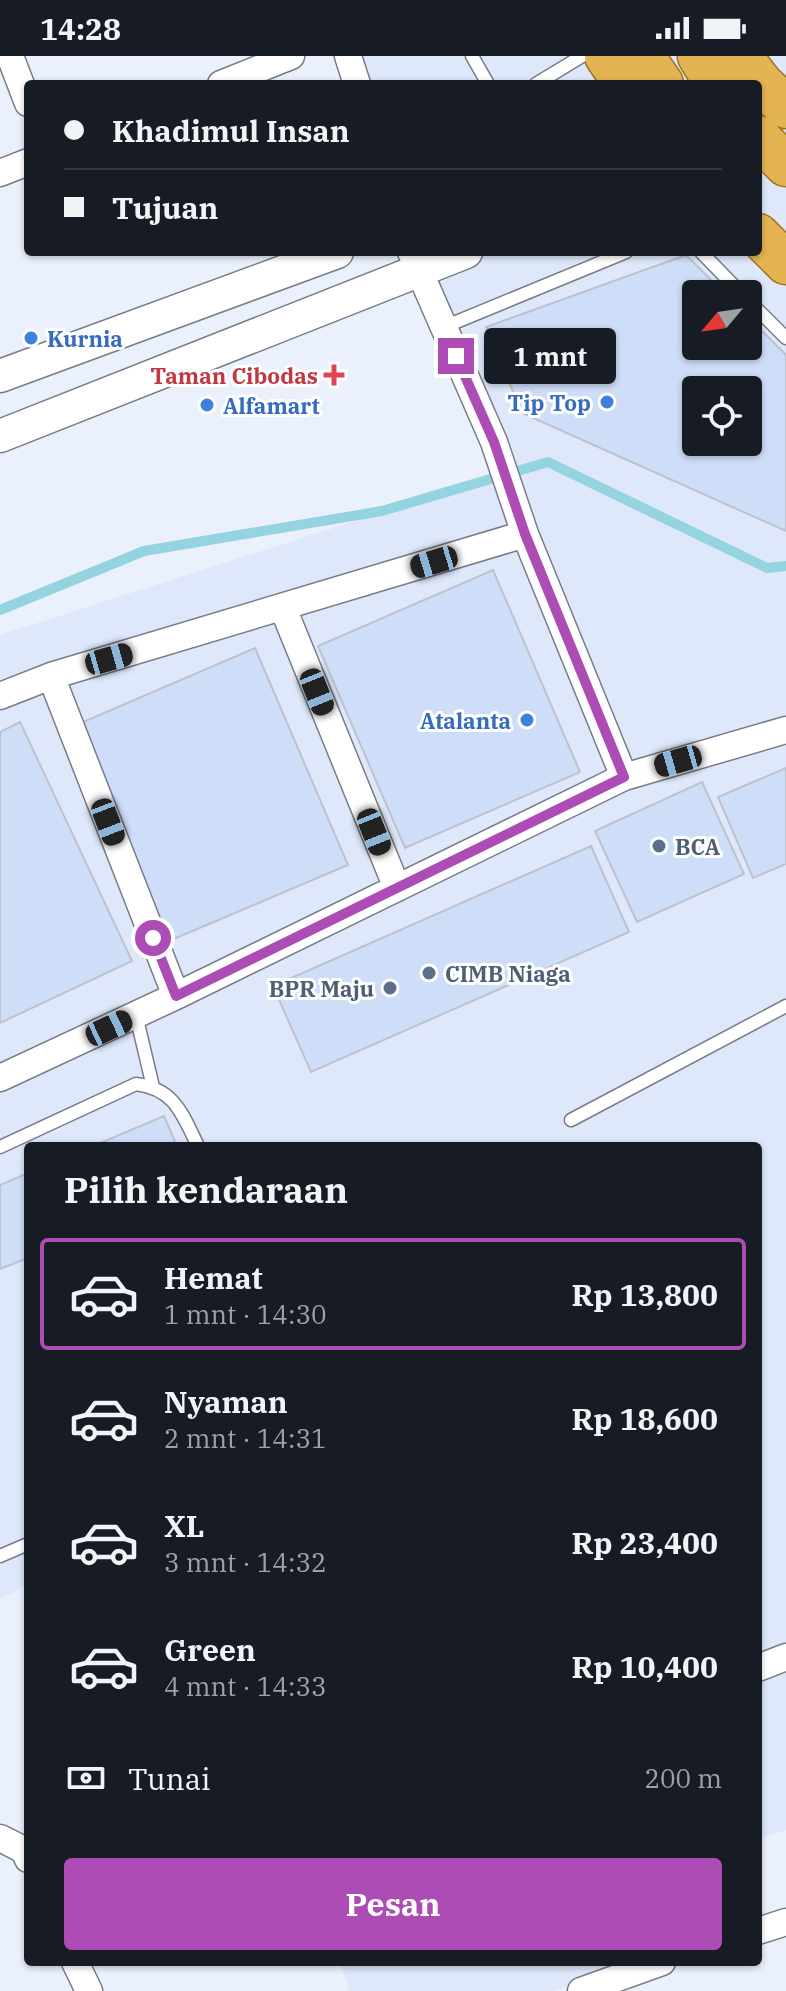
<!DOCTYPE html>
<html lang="id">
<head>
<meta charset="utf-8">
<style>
  :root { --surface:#171b24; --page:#242831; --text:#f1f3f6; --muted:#9ea1a6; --line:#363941; --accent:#ad4cb4 }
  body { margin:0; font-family:"IBM Plex Serif",serif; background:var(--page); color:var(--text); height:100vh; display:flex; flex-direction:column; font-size:30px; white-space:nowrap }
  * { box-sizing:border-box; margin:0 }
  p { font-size:26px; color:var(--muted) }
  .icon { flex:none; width:44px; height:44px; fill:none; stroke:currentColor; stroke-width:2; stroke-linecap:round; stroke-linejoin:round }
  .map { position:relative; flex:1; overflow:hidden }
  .side { position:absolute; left:24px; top:1086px; width:738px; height:824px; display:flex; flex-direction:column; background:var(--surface); border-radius:8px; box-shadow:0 2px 6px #0004 }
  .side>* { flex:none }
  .hud { position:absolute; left:24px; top:24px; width:738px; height:176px; border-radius:8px; box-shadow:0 2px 6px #0004; display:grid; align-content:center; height:176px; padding:0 40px; background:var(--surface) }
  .needle { width:52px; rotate:241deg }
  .controls { position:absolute; left:682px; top:224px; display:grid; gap:16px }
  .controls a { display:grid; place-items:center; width:80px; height:80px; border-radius:8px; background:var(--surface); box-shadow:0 2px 6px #0004; font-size:40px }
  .end { position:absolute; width:36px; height:36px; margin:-18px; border:10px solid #ad4cb4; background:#fff; box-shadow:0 0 0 4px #fff }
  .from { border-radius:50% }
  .bubble { position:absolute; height:56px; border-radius:8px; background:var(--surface); box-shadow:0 2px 6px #0004; font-size:26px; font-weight:800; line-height:56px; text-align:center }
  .car { position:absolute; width:24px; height:48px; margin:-24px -12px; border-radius:10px; box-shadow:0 0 6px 2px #0007; background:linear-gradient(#222 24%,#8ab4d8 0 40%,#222 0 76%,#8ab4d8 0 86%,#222 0) }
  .hud b { display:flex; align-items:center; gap:28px; height:76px; font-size:30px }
  .hud b+b { border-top:2px solid var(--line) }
  .hud i { width:20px; height:20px; background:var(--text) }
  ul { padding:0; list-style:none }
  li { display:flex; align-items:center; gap:24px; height:112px; margin:0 16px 12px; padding:0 24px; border:4px solid transparent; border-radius:8px }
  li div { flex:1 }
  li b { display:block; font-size:30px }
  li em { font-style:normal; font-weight:800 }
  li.on { border-color:var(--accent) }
  li>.icon { width:72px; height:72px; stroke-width:1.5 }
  h2 { padding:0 40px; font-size:36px; line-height:96px }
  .pay { display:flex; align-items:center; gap:20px; height:88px; padding:0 40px; font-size:30px }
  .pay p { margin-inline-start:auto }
  .cta { display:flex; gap:16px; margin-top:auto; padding:16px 40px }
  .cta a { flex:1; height:92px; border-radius:8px; background:var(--accent); color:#fff; font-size:32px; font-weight:800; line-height:92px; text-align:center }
  .status { display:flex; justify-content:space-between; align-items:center; height:56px; padding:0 40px; background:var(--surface); direction:ltr }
  .status svg { height:22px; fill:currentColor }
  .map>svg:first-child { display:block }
</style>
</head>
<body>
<div class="status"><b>14:28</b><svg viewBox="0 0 49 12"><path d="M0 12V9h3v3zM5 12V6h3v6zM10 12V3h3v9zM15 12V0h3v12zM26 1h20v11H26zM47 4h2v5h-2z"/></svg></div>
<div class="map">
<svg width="786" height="1935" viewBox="0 0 786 1935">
  <rect width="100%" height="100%" fill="#ebf1fc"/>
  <path fill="#dee8fa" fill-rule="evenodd" d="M351 0H786V1774L758 1783V1090H28V1529L0 1543V579L498 419 420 196H758V28H361ZM696 238H748V290H696ZM696 334H748V386H696Z
    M340 1906H626L554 1935H349Z"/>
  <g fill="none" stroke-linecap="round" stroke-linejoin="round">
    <path stroke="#93d4e0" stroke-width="10" d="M0 554 144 495 382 455 548 406 767 512 786 510"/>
  </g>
  <path fill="#ceddf8" stroke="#bdc2cd" stroke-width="2" fill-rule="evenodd" d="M686 199 725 238H696V290H748V261L786 299V475L522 357 486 271ZM696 334H748V386H696Z
    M493 514 580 716 405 792 318 590Z
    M255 592 348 809 169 885 76 669Z
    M20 666 132 905 0 967V676Z
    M786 712V808L753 822 718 741Z
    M702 726 744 818 637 866 595 775Z
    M591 790 629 876 311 1016 273 930Z
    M164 1060 177 1090H93Z
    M28 1117V1202L0 1213V1129Z"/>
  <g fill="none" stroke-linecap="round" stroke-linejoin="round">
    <defs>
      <path id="service" d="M472 0 488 28
        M536 28 582 0
        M701 196 742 238
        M748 244 786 282
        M444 271 626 196
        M136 959 153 1031
        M571 1064 786 950
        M0 1091 136 1028C175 1033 182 1058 198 1090
        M0 1500 28 1488"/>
      <path id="minor" d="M10 0 28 47
        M348 0 357 28
        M221 28 291 0
        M0 117 28 106
        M411 196 494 386 525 478 624 721
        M283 552 397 832
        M51 620 176 940
        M0 640 51 620 525 478
        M0 1022 176 940 624 721 786 674
        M758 1612 786 1601
        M0 1782 24 1794 28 1803
        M758 1875 786 1866
        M75 1906 89 1935
        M581 1935 662 1906"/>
      <path id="tertiary" d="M0 320 337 196
        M0 380 466 196"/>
      <path id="trunk" d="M606 0 625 28
        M643 0 662 28
        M699 0 716 28
        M740 0 762 28 786 51
        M758 81 786 109
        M758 179 786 207"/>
    </defs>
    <use href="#service" stroke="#777d87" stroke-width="15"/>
    <use href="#minor" stroke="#777d87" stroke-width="29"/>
    <use href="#tertiary" stroke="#777d87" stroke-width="35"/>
    <use href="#trunk" stroke="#9c7627" stroke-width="45"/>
    <use href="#service" stroke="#fff" stroke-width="12"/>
    <use href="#minor" stroke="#fff" stroke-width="26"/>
    <use href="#tertiary" stroke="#fff" stroke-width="32"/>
    <use href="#trunk" stroke="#e4b452" stroke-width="42"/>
  </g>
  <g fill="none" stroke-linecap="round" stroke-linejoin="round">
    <path stroke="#ad4cb4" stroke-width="10" d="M153 882 176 940 624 721 525 478 494 386 456 300"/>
  </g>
  <g fill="#3f7fe0" stroke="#fff" stroke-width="3">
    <circle cx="31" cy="282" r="8"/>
    <circle cx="607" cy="346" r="8"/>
    <circle cx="207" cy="349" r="8"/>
    <circle cx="527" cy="664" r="8"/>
  </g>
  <path fill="#e0444e" stroke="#fff" stroke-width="3" d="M330 307h8v8h8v8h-8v8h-8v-8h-8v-8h8z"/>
  <g fill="#5c6f8a" stroke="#fff" stroke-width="3">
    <circle cx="659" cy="790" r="8"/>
    <circle cx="429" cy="917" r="8"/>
    <circle cx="390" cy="932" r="8"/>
  </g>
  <g text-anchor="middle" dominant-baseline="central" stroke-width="6" stroke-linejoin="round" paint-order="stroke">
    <g font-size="22" font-weight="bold" fill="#366cbe" stroke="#fff" text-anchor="start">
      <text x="47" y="282">Kurnia</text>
      <text x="591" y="346" text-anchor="end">Tip Top</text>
      <text x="223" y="349">Alfamart</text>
      <text x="511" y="664" text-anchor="end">Atalanta</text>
    </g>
    <g font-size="22" font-weight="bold" fill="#be3a42" stroke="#fff" text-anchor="end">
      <text x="318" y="319">Taman Cibodas</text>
    </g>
    <g font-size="22" font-weight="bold" fill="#4e5e75" stroke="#fff" text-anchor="start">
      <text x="675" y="790">BCA</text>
      <text x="445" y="917">CIMB Niaga</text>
      <text x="374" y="932" text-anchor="end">BPR Maju</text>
    </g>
  </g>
</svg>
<div class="controls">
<a><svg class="needle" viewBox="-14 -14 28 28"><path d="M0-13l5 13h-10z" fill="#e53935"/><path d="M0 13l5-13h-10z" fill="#9ea1a6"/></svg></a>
<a><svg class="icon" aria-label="locate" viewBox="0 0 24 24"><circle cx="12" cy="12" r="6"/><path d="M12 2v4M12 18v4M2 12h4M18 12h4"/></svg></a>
</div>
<i class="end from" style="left:153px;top:882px"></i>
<i class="end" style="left:456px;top:300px"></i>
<div class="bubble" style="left:484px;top:272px;width:132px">1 mnt</div>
<i class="car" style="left:434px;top:506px;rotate:253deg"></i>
<i class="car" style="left:109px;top:603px;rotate:74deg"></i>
<i class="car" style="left:317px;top:636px;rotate:158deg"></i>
<i class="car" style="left:678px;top:705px;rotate:254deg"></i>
<i class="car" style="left:108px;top:766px;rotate:159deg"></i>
<i class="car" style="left:374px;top:776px;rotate:158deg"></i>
<i class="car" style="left:109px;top:972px;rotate:65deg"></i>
<div class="hud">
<b><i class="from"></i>Khadimul Insan</b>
<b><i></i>Tujuan</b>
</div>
<section class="side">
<h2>Pilih kendaraan</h2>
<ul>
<li class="on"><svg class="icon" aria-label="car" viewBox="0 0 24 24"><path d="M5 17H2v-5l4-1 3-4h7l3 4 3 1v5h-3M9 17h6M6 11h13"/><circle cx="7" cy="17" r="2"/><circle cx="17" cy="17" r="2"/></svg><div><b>Hemat</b><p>1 mnt · 14:30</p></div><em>Rp 13,800</em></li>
<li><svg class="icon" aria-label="car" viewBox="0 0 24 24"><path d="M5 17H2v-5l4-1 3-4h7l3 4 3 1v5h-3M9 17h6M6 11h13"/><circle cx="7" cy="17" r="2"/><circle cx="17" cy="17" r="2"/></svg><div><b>Nyaman</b><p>2 mnt · 14:31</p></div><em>Rp 18,600</em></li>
<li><svg class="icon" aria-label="car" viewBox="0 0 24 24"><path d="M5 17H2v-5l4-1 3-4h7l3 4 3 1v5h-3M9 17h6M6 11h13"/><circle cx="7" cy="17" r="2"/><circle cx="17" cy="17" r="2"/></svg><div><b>XL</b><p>3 mnt · 14:32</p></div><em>Rp 23,400</em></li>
<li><svg class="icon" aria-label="car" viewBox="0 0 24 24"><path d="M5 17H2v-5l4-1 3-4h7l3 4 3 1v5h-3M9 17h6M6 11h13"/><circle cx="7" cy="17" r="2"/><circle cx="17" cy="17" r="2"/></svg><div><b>Green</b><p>4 mnt · 14:33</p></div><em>Rp 10,400</em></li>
</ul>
<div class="pay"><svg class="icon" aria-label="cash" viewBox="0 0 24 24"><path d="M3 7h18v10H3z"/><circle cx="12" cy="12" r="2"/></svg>Tunai<p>200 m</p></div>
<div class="cta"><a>Pesan</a></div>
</section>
</div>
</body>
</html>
